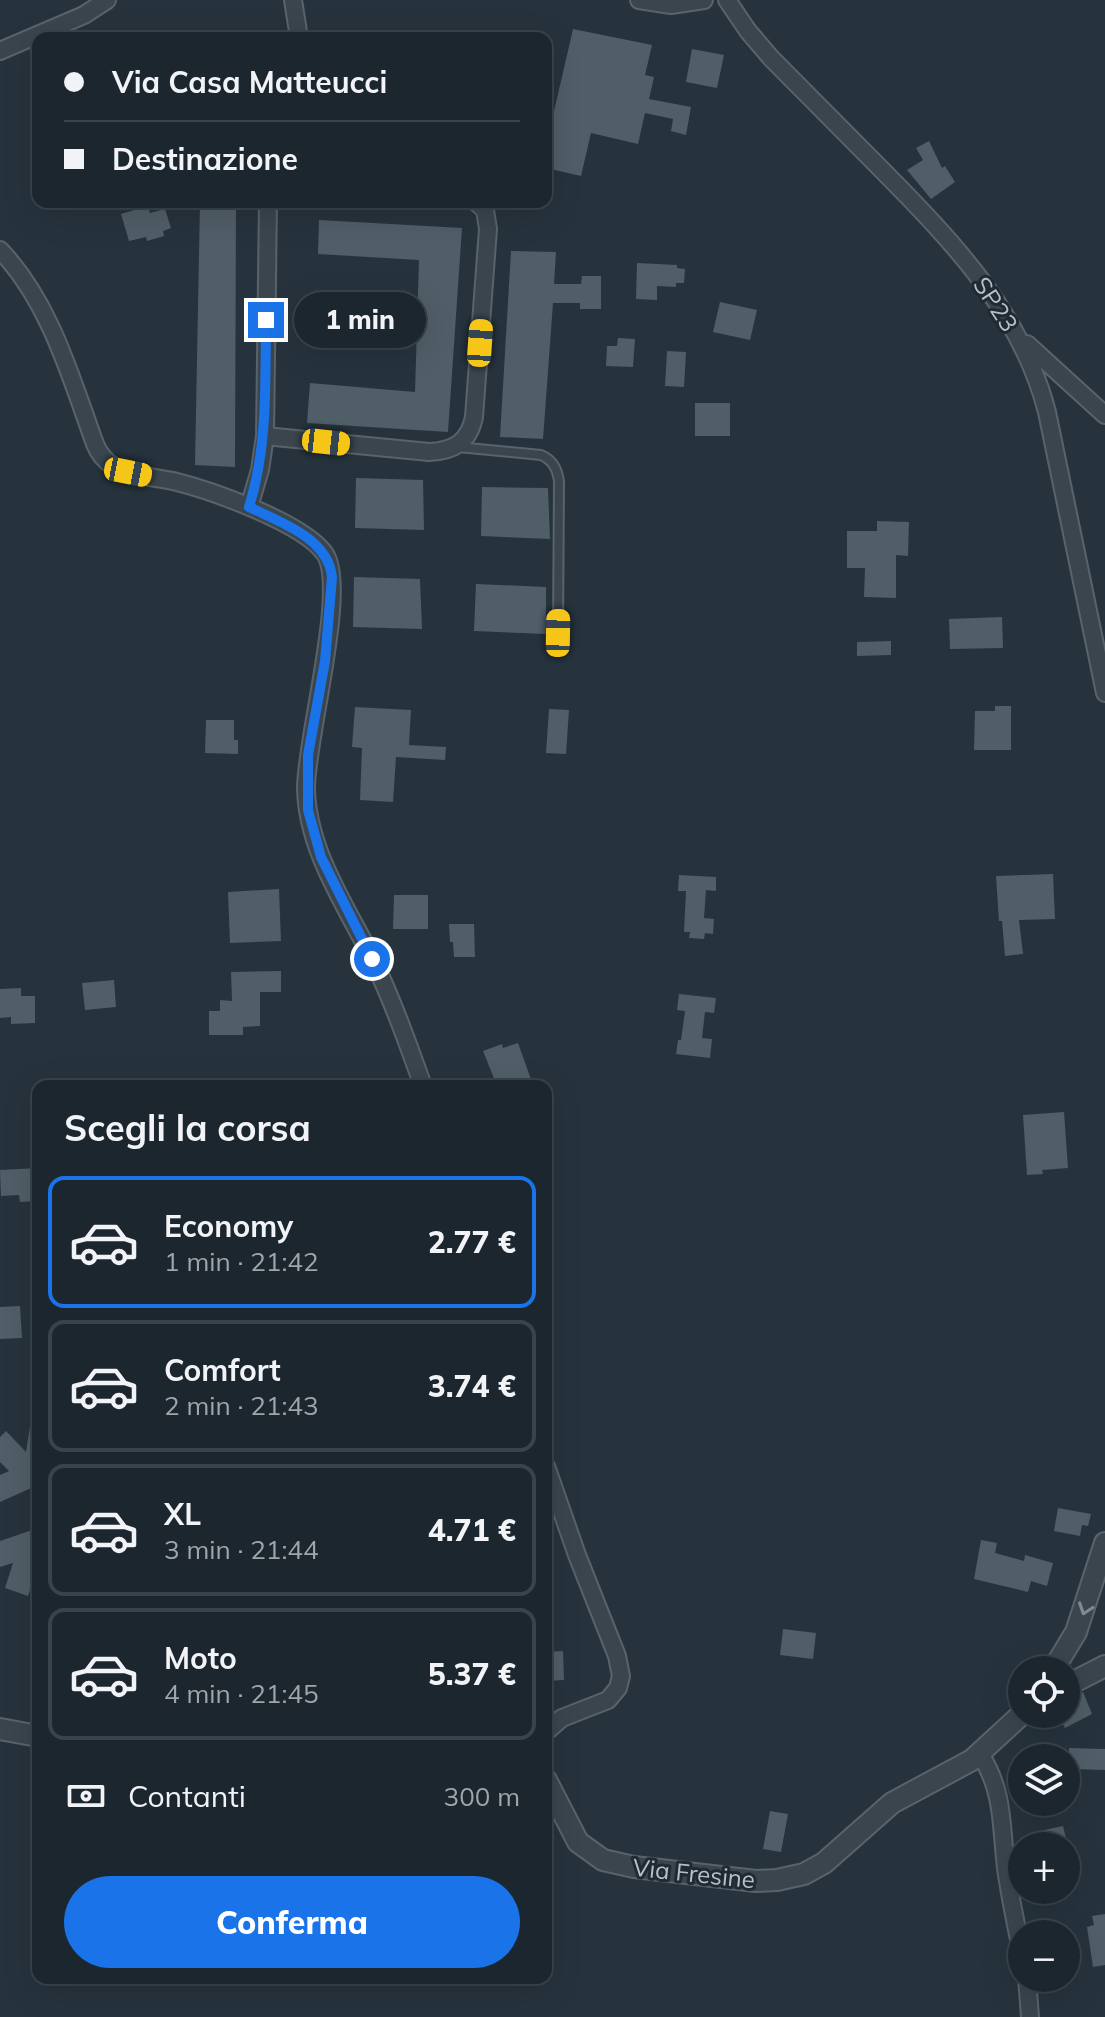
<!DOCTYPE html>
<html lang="it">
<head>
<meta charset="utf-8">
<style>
  :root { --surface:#1c262e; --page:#29323a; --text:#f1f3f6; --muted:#a0a5aa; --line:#3a434a; --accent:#1a73e8 }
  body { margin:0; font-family:Mulish,sans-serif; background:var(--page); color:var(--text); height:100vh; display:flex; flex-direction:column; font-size:30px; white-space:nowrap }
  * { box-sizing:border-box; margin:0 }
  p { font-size:26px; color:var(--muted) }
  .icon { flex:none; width:44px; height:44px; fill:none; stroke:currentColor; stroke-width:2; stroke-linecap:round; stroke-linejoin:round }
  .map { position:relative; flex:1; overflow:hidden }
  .drawer { position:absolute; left:32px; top:1080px; width:520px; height:904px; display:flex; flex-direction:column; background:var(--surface); border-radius:16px; box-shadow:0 8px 32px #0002,0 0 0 2px var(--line) }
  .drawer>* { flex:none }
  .hud { position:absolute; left:32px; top:32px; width:520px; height:176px; border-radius:16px; box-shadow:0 8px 32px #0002,0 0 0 2px var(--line); display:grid; align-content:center; height:176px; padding:0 32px; background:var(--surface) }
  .controls { position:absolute; left:1008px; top:1656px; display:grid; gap:16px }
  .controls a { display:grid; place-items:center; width:72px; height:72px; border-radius:50%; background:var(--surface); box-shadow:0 8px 32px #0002,0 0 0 2px var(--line); font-size:40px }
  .end { position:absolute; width:36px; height:36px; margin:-18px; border:10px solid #1a73e8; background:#fff; box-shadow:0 0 0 4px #fff }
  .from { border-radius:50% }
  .bubble { position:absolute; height:56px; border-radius:28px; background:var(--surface); box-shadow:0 8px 32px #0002,0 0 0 2px var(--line); font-size:26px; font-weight:800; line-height:56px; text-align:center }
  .car { position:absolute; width:24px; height:48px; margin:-24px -12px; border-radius:10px; box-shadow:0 0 6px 2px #0007; background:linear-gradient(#f5c518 24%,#345 0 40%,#f5c518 0 76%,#345 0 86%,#f5c518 0) }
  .hud b { display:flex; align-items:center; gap:28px; height:76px; font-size:30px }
  .hud b+b { border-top:2px solid var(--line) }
  .hud i { width:20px; height:20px; background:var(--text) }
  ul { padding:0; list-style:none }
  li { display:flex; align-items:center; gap:24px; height:132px; margin:0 16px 12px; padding:0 16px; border:4px solid var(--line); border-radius:16px }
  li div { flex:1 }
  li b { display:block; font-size:30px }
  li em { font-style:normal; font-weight:800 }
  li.selected { border-color:var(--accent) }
  li>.icon { width:72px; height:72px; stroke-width:1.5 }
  h2 { padding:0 32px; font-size:36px; line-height:96px }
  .pay { display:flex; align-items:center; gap:20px; height:88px; padding:0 32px; font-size:30px }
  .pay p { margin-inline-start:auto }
  .button { display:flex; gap:16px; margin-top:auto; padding:16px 32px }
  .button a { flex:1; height:92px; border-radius:48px; background:var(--accent); color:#fff; font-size:32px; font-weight:800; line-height:92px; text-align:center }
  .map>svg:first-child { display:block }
</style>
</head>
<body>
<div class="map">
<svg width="1105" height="2017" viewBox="0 0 1105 2017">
  <rect width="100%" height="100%" fill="#26333d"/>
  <path fill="#505e68" d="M573 29 652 45 645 75 654 77 649 99 691 107 686 135 671 131 673 119 645 113 638 144 591 133 581 176 546 168V146Z
    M692 49 724 55 717 88 686 82Z
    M929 141 942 168 945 166 955 182 931 199 907 170 923 160 916 148Z
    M200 202H236L235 467 195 465Z
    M148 206 150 213 165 209 171 228 163 231 164 236 147 241 146 237 129 241 121 214Z
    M319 220 462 228 448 432 307 423 310 383 415 392 419 260 318 254Z
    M511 251 556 252 554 284H581L582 276H601V309H580V303H553L543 439 500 437Z
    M637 263 677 265V268L685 269 684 283H676V287L657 286V300L636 299Z
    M720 302 757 310 750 340 713 332Z
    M618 338 635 339 633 367 606 366 607 346H617Z
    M667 351 686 352 684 387 665 386Z
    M695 403H730V436H695Z
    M356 478 423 480 424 530 355 528Z
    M482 487 548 488 550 539 481 536Z
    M877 521 909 522 908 556 896 555V598L864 597 865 568H847V531H877Z
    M354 577 420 579 422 629 353 627Z
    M476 584 546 587V634L474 631Z
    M1002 617 1003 648 950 649 949 619Z
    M891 641V655L857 656V642Z
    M995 706H1011V750H974L975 711H995Z
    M355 707 411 710 409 745 446 747 445 760 396 757 393 802 360 800 362 748 352 747Z
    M549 709 569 710 566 754 546 753Z
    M206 720H234V740H238V754L205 753Z
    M1053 874 1055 919 1019 920 1023 954 1005 956 1002 921H999L996 876Z
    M679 875 716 877V891L706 890 704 918 714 919 713 934 705 933 704 939 689 938 690 932H684L686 891H678Z
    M279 889 281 941 230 943 228 892Z
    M394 895H428V929H393Z
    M449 924H474L475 957H454L453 942H450Z
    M281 971V992H260V1026L243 1027V1035H209V1011H220V1000L232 1001 231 972Z
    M114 980 116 1007 85 1010 82 983Z
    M21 988V996H35V1023L11 1024V1017L0 1018V989Z
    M679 994 716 998 714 1013 705 1012 702 1038 712 1039 710 1058 676 1054 678 1040H681L685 1011 677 1010Z
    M518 1043 532 1082 520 1086H497L483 1051 502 1044 503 1048Z
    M1064 1112 1068 1168 1042 1170 1043 1174 1027 1175 1023 1115Z
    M38 1168V1201L20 1202 19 1195 1 1196 0 1170Z
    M20 1306 22 1338 0 1339V1307Z
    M31 1420 38 1421V1485L0 1502V1475L9 1471 0 1462V1437L6 1431 26 1452Z
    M1058 1508 1091 1514 1088 1526 1082 1525 1080 1536 1054 1531Z
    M38 1528V1566L28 1596 5 1588 13 1563 0 1567V1541Z
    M981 1540 997 1543 995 1553 1024 1561 1025 1555 1053 1563 1047 1586 1031 1581 1028 1592 974 1579Z
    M783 1629 816 1633 813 1659 780 1655Z
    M563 1651 564 1680 546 1681V1652Z
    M1083 1692 1092 1714 1065 1728 1057 1714H1066V1699Z
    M1069 1748 1105 1749V1770L1069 1769Z
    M770 1811 788 1814 781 1852 763 1849Z
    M1063 1826 1068 1846H1048L1044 1830Z
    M1105 1914V1965L1093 1967 1087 1927 1094 1925 1092 1916Z"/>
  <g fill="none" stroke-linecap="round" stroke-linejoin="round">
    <defs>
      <path id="service" d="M458 447 541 455C553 460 557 469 559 481L558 633"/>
      <path id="minor" d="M293 0 299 38
        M639 0 671 5 704 0
        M727 0 748 31 771 58C809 96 846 134 884 172 953 242 1022 314 1047 412L1105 693
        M0 51 84 15 107 0
        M0 250C50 302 71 378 95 444 99 454 105 461 114 467 132 476 154 477 173 481 210 490 304 523 325 554 348 589 306 738 306 788 307 851 347 907 374 962 393 1002 408 1044 423 1086
        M1027 344 1105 415
        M265 436 429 452C454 451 469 442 474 417L488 229 485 210 476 202
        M249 507 260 470 265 436 268 202
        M546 1466 577 1555 617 1656 621 1676 618 1688 608 1700 562 1718 546 1732
        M980 1754C1004 1791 1001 1826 1006 1868 1010 1897 1016 1925 1022 1954
        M1027 1978 1030 2017"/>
      <path id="tertiary" d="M1053 1670 1076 1632 1105 1543
        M1066 1686 1105 1666
        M0 1729 38 1736
        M546 1780 578 1842 603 1860 634 1867 756 1881 777 1880 804 1874 824 1863 892 1803 972 1760 1022 1714"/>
    </defs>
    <use href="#service" stroke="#58636b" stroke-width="12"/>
    <use href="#minor" stroke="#58636b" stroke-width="20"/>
    <use href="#tertiary" stroke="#58636b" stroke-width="24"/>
    <use href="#service" stroke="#3a454e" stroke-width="8"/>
    <use href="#minor" stroke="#3a454e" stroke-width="16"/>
    <use href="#tertiary" stroke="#3a454e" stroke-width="20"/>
  </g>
  <defs><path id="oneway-chevron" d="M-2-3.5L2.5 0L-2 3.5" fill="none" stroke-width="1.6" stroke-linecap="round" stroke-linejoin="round" transform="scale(2)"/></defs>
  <use stroke="#7e8991" href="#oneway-chevron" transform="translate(1085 1609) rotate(109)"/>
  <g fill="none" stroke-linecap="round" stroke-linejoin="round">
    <path stroke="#1a73e8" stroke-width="10" d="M266 320C265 384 268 446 249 507 280 522 328 538 332 577L325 661 308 755V810L321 857 372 959"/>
  </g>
  <g text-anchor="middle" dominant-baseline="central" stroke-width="6" stroke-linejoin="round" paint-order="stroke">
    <g font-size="24" fill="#b6c0c8" stroke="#1f2a33">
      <text transform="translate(996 304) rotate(57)">SP23</text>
      <text transform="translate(694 1873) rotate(6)">Via Fresine</text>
    </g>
  </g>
</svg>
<div class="controls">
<a><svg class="icon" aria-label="locate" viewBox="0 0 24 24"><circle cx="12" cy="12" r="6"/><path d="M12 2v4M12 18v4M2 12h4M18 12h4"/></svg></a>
<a><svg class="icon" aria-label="layers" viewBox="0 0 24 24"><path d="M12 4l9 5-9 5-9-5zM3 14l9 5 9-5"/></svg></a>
<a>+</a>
<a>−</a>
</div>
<i class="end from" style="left:372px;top:959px"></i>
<i class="end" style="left:266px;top:320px"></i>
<div class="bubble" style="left:294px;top:292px;width:132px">1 min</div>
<i class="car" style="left:480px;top:343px;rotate:4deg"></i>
<i class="car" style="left:326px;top:442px;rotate:96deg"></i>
<i class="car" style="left:128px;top:472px;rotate:101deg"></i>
<i class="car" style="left:558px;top:633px;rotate:1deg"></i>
<div class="hud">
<b><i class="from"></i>Via Casa Matteucci</b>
<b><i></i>Destinazione</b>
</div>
<section class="drawer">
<h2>Scegli la corsa</h2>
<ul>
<li class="selected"><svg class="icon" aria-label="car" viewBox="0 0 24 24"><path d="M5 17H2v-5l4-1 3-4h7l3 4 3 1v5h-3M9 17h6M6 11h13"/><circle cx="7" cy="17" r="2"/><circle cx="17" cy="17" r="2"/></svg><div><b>Economy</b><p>1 min · 21:42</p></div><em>2.77 €</em></li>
<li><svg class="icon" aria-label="car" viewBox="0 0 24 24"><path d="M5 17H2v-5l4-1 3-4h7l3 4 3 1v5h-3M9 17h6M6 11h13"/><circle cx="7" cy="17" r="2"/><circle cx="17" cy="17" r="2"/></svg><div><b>Comfort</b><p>2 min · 21:43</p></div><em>3.74 €</em></li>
<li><svg class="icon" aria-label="car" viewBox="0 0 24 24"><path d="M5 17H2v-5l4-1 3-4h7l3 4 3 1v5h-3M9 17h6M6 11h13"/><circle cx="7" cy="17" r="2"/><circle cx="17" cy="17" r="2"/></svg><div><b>XL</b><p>3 min · 21:44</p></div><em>4.71 €</em></li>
<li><svg class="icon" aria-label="car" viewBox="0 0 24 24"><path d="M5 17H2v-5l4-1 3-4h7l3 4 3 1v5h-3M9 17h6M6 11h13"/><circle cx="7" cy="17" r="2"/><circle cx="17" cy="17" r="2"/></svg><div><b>Moto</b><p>4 min · 21:45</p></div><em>5.37 €</em></li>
</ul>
<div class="pay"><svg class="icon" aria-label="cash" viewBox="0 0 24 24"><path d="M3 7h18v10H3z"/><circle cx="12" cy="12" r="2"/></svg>Contanti<p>300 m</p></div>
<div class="button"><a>Conferma</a></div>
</section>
</div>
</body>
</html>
